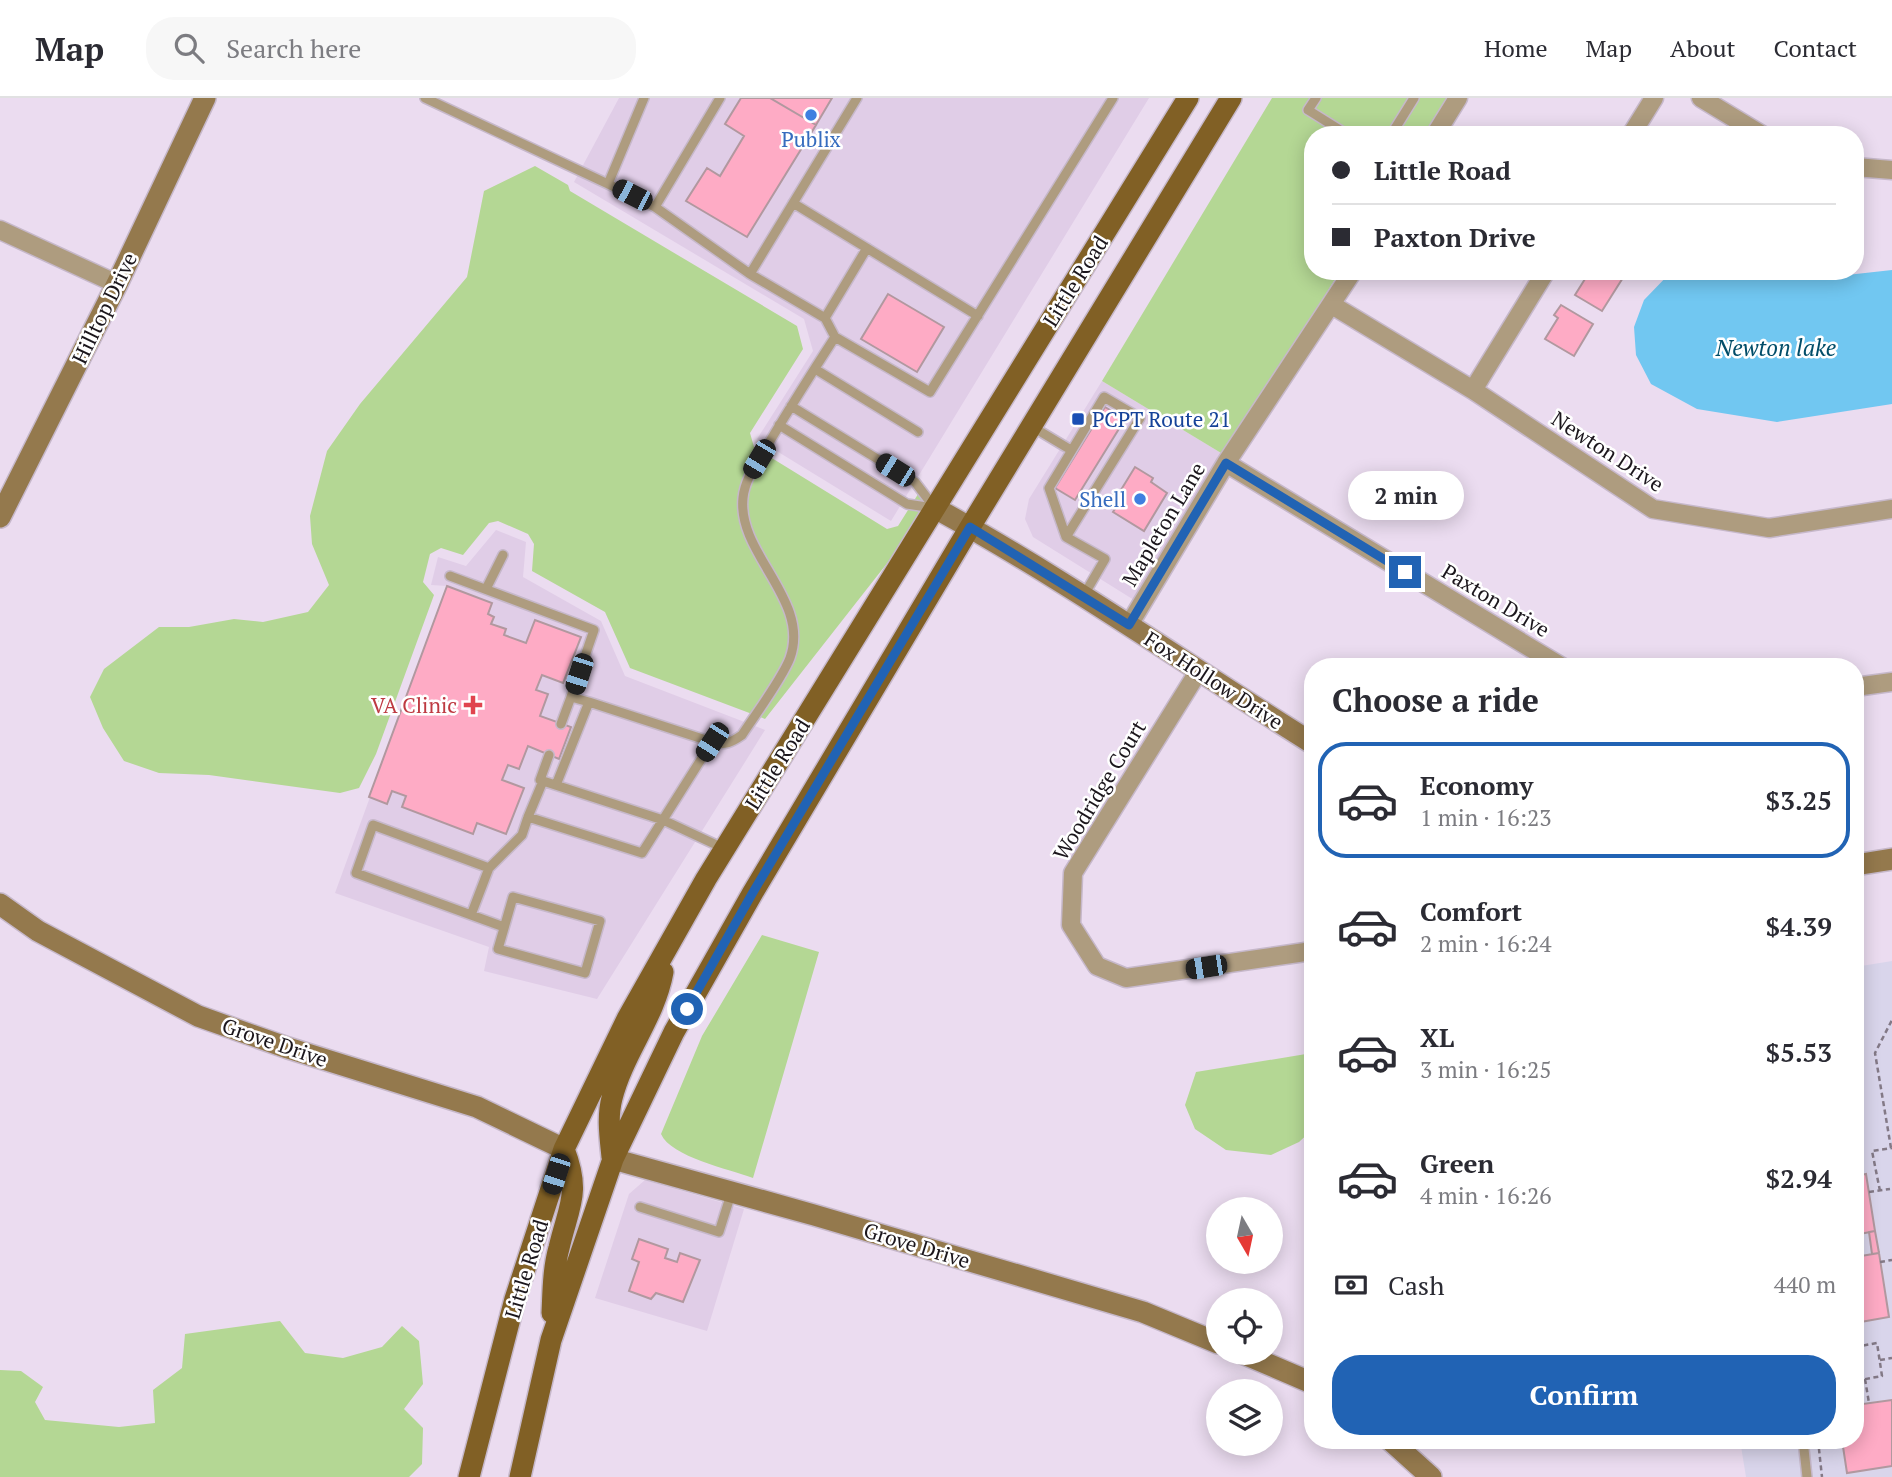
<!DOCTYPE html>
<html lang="en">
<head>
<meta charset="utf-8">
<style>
  :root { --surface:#fff; --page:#f7f7f7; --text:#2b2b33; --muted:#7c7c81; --line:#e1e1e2; --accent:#2163b4 }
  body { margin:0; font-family:"PT Serif",serif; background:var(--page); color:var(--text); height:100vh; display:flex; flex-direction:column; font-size:26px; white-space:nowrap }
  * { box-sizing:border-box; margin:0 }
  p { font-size:23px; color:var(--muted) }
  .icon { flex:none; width:38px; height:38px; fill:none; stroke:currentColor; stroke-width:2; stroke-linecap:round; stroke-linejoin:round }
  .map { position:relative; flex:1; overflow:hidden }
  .sheet { position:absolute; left:1304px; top:560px; width:560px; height:791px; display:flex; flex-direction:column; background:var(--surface); border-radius:28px; box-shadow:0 4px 18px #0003 }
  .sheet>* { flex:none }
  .banner { position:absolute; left:1304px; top:28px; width:560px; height:154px; border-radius:28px; box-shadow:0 4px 18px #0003; display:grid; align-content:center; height:154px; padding:0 28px; background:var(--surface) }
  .needle { width:46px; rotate:171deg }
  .tools { position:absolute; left:1206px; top:1099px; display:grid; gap:14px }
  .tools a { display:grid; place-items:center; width:77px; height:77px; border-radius:50%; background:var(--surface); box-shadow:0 4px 18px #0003; font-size:35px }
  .end { position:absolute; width:32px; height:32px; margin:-16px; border:9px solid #2163b4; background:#fff; box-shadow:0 0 0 4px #fff }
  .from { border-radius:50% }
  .bubble { position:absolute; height:49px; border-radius:24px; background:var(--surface); box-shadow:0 4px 18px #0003; font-size:23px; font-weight:700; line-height:49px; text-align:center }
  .car { position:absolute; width:21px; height:42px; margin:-21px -10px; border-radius:9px; box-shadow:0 0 5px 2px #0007; background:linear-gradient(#222 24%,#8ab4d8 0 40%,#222 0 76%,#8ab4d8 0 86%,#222 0) }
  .banner b { display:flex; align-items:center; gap:24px; height:66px; font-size:26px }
  .banner b+b { border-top:2px solid var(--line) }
  .banner i { width:18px; height:18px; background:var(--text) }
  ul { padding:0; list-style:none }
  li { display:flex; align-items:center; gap:21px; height:116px; margin:0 14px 10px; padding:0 14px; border:4px solid transparent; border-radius:28px }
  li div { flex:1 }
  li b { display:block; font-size:26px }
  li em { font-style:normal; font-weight:700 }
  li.selected { border-color:var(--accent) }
  li>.icon { width:63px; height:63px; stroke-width:1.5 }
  h2 { padding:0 28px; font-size:32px; line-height:84px }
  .pay { display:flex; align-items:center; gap:18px; height:77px; padding:0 28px; font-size:26px }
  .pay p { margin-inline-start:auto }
  .cta { display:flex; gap:14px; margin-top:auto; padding:14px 28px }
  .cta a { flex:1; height:80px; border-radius:28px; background:var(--accent); color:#fff; font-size:28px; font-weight:700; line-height:80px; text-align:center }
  header { display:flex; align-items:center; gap:42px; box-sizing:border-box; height:98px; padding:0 35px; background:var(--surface); border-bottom:2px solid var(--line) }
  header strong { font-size:33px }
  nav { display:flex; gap:38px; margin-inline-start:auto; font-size:24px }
  .search { width:490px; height:63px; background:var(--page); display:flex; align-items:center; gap:18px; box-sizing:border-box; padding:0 24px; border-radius:28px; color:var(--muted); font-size:26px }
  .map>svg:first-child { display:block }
</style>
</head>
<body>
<header>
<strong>Map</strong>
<div class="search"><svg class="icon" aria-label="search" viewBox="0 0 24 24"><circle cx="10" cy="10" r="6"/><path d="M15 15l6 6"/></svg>Search here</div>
<nav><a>Home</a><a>Map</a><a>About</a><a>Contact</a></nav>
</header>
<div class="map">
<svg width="1892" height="1379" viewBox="0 0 1892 1379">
  <rect width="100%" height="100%" fill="#ebdcf0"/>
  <path fill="#e0cde7" d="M619 0H1149L891 423 757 341 813 253 804 221 574 84Z
    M1102 283 1226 358 1134 502 1033 439 1025 421 1029 401Z
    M496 432 526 444 523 479 601 523 625 578 765 632 597 901 484 873 489 849 335 795 447 488 431 487 438 459 466 468Z
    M645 1082 744 1111 707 1233 595 1200 629 1096Z"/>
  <path fill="#d9d5eb" d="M1892 863V1379H1746L1740 1342H1855V869Z"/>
  <path fill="#b4d794" d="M1272 0H1447L1424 37H1312V173H1340L1226 358 1102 283Z
    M535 68 568 87 570 93 797 228 803 251 750 335 754 349 887 431 898 428 920 393 929 399 899 450 765 621 630 570 605 514 532 473 534 446 528 436 498 423 489 425 463 457 441 450 430 456 423 484 434 497 376 656 359 690 340 695 209 677 159 675 124 663 103 630 90 599 104 571 159 529H189L234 521 263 524 308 514 329 487 312 446 310 418 327 353 360 306 467 179 484 93Z
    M762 837 819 854 753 1080C729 1071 671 1059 661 1036L702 938Z
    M1312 955V1032L1299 1044 1271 1057 1226 1052 1195 1031 1185 1007 1196 974Z
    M280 1223 305 1255 343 1260 382 1249 402 1228 419 1243 423 1286 404 1311 423 1330 422 1366 409 1379H0V1272L21 1273 43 1289 35 1304 45 1322 119 1329 155 1325 153 1292 182 1270 185 1236Z"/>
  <path fill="#71c7f1" d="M1892 172V306L1777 324 1697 311 1651 286 1636 257 1634 229 1644 202 1672 173H1815L1838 178Z"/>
  <path fill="#feabc5" stroke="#b1989f" stroke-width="2" d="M741 0H770L816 27 747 139 686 103 707 70 720 78 744 38 725 26Z
    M770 0H832L816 27Z
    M1581 173H1615L1624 178 1602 213 1575 197 1585 181 1579 178Z
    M888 196 944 229 917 274 861 241Z
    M1561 207 1593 226 1574 258 1545 241 1558 220 1554 217Z
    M1105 309 1125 321 1075 402 1055 390Z
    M1135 369 1153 380 1151 384 1167 395 1144 433 1113 414 1120 403 1116 400Z
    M447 488 492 505 488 516 494 519 491 526 506 531 504 537 526 545 535 522 581 539 563 585 542 577 536 592 548 596 540 618 571 629 559 661 528 648 519 671 508 667 502 682 524 690 506 736 477 725 473 736 402 709 406 698 392 693 387 706 369 699Z
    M1866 1076 1875 1133 1855 1137V1078Z
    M1875 1133 1879 1155 1872 1156 1869 1134Z
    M639 1141 668 1151 665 1160 677 1164 680 1155 700 1162 683 1204 656 1195 651 1201 629 1193 639 1164 632 1161Z
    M1879 1155 1889 1219 1855 1225V1159Z
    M1892 1302V1368L1847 1375 1842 1342H1855V1307Z"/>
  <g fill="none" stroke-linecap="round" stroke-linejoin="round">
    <defs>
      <path id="lane" d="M425 0 608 86
        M644 0 608 86 655 109 750 176 825 220 835 239 930 294 1113 0
        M1316 0 1308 12 1348 37
        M1391 37 1414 0
        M793 105 978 218
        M655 109 720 0
        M750 176 857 0
        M825 220 867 150
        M815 271 918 334
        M791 308 915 384 934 409
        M779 327 907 406 933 410
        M1031 328 1071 352
        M1066 439 1049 390 1104 299 1140 320 1066 439 1105 461 1084 497
        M450 478 594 532 571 599 589 604 556 687
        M486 491 503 457
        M589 604 712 644
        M561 626 571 599
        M549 657 540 682 663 722 723 750
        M543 683 528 719 642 755 712 644C725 648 732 644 742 637 755 617 782 581 790 560 811 502 737 456 743 400 745 379 760 361 770 343 791 308 813 273 835 239
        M489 770 522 737 528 719
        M513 799 600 823 585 875 498 851Z
        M471 817 489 770 373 727 356 775 504 829
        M640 1109 719 1134 731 1096
        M1803 1342 1807 1379"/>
      <path id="street" d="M1701 0 1762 37
        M1435 37 1458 0
        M1631 37 1654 0
        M1855 69 1892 72
        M0 132 117 186
        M1332 207 1473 292 1653 411 1769 430 1892 411
        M1473 292 1546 173
        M1226 365 1562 569
        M1129 527 1226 365 1353 173
        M1198 574 1073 775 1071 827 1097 868 1126 880 1312 853
        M1855 589 1892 584"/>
      <path id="secondary" d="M935 410C1065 481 1187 567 1312 645
        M0 419 117 186 205 0
        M1855 767 1892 761
        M0 806 38 833 198 918 288 950 477 1009 564 1051
        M613 1061 814 1117 1143 1214 1218 1245
        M1242 1255 1312 1285
        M1390 1342 1431 1379"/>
      <path id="primary" d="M612 1059C610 1039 607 1019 612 1000 623 956 655 919 663 874
        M552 1215C553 1194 553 1171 559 1150 569 1107 581 1095 564 1051
        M469 1379 515 1201 564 1051 627 921 706 781 1188 0
        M520 1379 551 1242 613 1061 674 934 752 796 970 429 1231 0"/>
    </defs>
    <use href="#lane" stroke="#c6b8ca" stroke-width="12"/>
    <use href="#street" stroke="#c6b8ca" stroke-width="21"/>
    <use href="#secondary" stroke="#c6b8ca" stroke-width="24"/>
    <use href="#primary" stroke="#c6b8ca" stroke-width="24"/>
    <path stroke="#837986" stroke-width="2.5" stroke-dasharray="5 3.5" stroke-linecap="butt" d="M1891 1050 1875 955 1892 922
      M1880 1093 1872 1053 1892 1050
      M1869 1094 1890 1091
      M1880 1164 1892 1162
      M1856 1224 1860 1248
      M1855 1249 1877 1245 1882 1278 1855 1283
      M1880 1262 1892 1260
      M1865 1281 1869 1305
      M1818 1342 1822 1379"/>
    <use href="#lane" stroke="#ae9c7f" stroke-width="9"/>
    <use href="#street" stroke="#ae9c7f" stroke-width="18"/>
    <use href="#secondary" stroke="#94794d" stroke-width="21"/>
    <use href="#primary" stroke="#816025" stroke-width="21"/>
  </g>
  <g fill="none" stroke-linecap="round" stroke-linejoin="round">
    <path stroke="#2163b4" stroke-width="9" d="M687 911 752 796 970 429 1129 527 1226 365 1405 474"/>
  </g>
  <g fill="#3f7fe0" stroke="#fff" stroke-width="2.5">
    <circle cx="811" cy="17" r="7"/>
    <circle cx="1140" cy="401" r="7"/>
  </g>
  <rect fill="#1a4fb4" stroke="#fff" stroke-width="2.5" x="1071" y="314" width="14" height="14" rx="3.5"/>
  <path fill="#e0444e" stroke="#fff" stroke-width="2.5" d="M469.5 596.5h7v7h7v7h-7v7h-7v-7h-7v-7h7z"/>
  <g text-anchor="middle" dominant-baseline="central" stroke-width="5" stroke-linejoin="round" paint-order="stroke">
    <g font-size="21" fill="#366cbe" stroke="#fff">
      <text x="811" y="41">Publix</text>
      <text x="1126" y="401" text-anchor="end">Shell</text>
    </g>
    <g font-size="21" fill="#1b161c" stroke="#fff">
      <text transform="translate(1075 183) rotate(-58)">Little Road</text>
      <text transform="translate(104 210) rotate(-64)">Hilltop Drive</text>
      <text transform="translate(1608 353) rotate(33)">Newton Drive</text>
      <text transform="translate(1163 426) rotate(-59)">Mapleton Lane</text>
      <text transform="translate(1496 502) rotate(31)">Paxton Drive</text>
      <text transform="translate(1214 582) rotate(33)">Fox Hollow Drive</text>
      <text transform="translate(777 666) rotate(-58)">Little Road</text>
      <text transform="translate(1099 692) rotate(-59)">Woodridge Court</text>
      <text transform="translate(275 944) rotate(19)">Grove Drive</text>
      <text transform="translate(917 1147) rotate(17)">Grove Drive</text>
      <text transform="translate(526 1171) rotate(-73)">Little Road</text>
    </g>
    <g font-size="21" fill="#164399" stroke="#fff" text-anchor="start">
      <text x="1092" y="321">PCPT Route 21</text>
    </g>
    <g font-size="21" fill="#be3a42" stroke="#fff" text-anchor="end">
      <text x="457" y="607">VA Clinic</text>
    </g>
    <g font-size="23" font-style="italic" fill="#014d69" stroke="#fff">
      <text x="1776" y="249">Newton lake</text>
    </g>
  </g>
</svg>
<div class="tools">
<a><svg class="needle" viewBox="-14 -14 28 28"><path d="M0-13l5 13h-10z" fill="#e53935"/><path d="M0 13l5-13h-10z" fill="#7c7c81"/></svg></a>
<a><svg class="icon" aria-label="locate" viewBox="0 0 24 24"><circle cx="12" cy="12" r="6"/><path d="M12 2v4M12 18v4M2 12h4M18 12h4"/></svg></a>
<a><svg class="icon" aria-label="layers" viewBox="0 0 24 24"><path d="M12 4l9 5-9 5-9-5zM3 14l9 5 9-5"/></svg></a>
</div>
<i class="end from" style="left:687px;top:911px"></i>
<i class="end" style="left:1405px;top:474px"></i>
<div class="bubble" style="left:1348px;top:373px;width:116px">2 min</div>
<i class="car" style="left:632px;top:97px;rotate:297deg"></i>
<i class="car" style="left:759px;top:361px;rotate:211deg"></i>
<i class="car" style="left:895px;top:372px;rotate:302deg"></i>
<i class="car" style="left:579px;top:576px;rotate:198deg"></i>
<i class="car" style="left:712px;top:644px;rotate:213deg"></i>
<i class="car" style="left:1206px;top:869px;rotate:261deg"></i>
<i class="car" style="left:556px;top:1076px;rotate:198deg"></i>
<div class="banner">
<b><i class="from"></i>Little Road</b>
<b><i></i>Paxton Drive</b>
</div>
<section class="sheet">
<h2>Choose a ride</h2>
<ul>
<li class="selected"><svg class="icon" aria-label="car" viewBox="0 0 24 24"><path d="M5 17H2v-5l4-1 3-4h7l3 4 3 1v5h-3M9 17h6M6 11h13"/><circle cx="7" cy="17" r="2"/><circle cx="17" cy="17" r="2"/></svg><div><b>Economy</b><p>1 min · 16:23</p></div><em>$3.25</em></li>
<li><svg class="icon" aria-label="car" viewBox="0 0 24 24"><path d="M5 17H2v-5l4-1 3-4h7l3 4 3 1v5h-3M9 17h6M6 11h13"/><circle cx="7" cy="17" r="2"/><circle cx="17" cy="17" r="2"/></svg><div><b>Comfort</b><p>2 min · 16:24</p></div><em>$4.39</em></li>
<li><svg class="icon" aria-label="car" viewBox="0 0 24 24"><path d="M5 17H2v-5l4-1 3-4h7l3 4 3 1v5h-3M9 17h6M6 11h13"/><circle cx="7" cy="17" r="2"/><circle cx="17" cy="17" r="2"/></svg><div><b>XL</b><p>3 min · 16:25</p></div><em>$5.53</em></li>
<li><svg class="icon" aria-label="car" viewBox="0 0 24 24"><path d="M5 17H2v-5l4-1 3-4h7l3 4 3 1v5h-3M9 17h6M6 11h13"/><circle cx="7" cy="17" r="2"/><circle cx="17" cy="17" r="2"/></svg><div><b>Green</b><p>4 min · 16:26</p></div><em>$2.94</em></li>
</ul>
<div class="pay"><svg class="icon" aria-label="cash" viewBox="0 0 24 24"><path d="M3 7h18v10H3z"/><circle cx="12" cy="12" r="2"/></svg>Cash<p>440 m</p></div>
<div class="cta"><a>Confirm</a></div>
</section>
</div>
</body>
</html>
